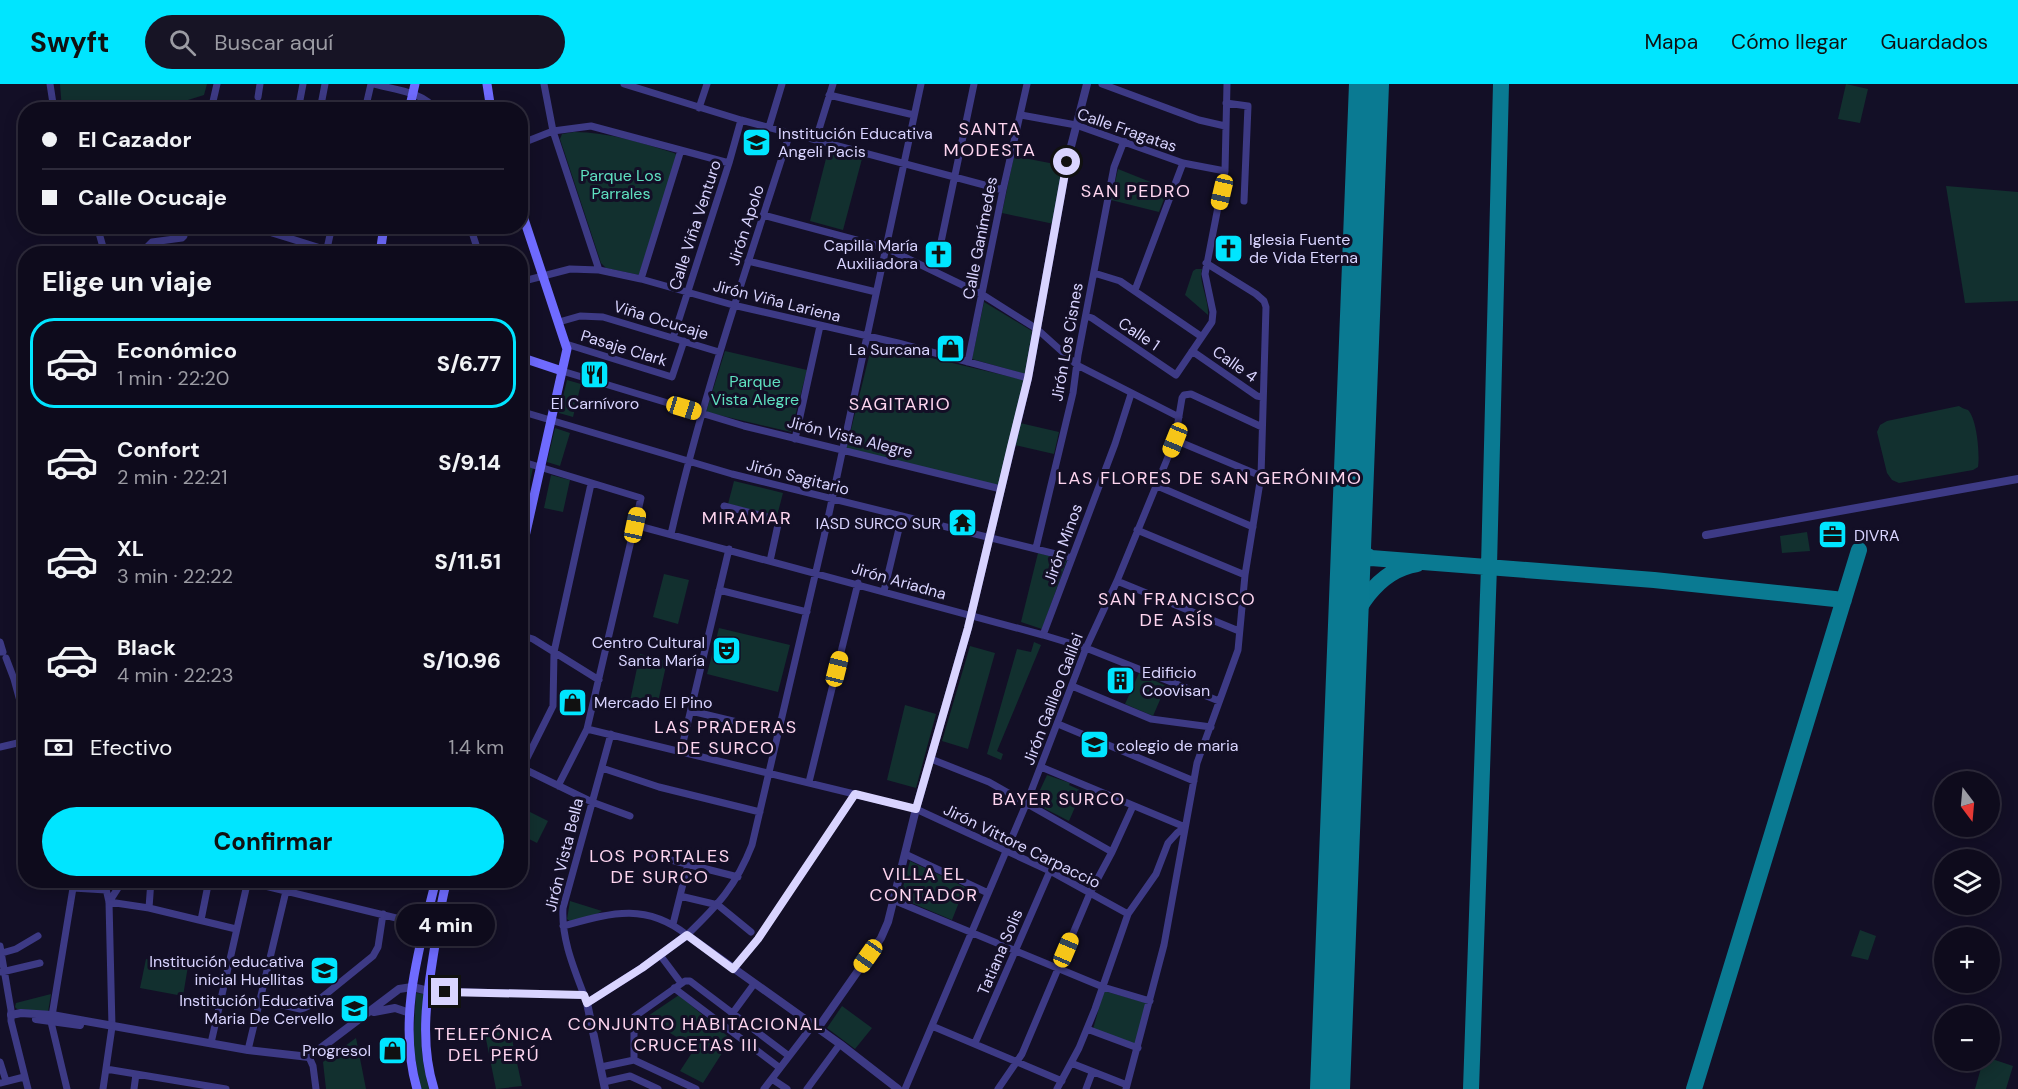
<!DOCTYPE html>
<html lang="es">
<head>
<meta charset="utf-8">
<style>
  :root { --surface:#0e0b1c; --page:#171425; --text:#f1f3f6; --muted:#9b9ba3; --line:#2e2b3b; --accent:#00e5ff }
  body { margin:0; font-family:"DM Sans",sans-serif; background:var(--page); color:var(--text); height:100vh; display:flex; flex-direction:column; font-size:22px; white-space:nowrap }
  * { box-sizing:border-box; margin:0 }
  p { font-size:20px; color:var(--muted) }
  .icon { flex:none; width:33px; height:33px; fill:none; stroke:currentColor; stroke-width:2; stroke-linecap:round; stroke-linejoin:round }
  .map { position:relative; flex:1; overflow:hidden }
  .details { position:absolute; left:18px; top:162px; width:510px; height:642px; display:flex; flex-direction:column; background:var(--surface); border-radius:24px; box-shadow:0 3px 15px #0003,0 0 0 2px var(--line) }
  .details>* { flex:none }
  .hud { position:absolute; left:18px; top:18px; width:510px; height:132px; border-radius:24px; box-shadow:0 3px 15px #0003,0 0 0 2px var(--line); display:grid; align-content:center; height:132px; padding:0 24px; background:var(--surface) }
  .needle { width:39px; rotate:164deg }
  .controls { position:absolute; left:1934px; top:687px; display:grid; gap:12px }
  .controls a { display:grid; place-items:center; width:66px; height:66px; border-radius:50%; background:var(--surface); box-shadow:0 3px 15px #0003,0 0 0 2px var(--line); font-size:30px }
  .end { position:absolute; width:27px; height:27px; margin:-14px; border:8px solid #d9d4ff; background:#111; box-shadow:0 0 0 3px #111 }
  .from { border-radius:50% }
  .bubble { position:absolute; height:42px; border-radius:21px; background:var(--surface); box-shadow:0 3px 15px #0003,0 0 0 2px var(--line); font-size:20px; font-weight:800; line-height:42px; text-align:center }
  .car { position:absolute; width:18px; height:36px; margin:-18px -9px; border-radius:8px; box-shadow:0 0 4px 2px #0007; background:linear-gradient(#f5c518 24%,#345 0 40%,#f5c518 0 76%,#345 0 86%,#f5c518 0) }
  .hud b { display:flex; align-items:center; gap:21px; height:57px; font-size:22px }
  .hud b+b { border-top:2px solid var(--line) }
  .hud i { width:15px; height:15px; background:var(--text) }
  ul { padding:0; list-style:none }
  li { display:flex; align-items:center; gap:18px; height:90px; margin:0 12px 9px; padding:0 12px; border:3px solid transparent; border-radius:24px }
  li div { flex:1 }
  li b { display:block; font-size:22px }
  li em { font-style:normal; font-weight:800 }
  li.current { border-color:var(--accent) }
  li>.icon { width:54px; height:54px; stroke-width:1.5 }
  h2 { padding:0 24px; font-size:27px; line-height:72px }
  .pay { display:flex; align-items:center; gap:15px; height:66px; padding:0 24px; font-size:22px }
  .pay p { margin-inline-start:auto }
  .primary-button { display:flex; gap:12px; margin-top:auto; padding:12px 24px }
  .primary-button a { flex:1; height:69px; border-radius:36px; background:var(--accent); color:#111; font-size:24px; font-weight:800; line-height:69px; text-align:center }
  header { display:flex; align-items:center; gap:36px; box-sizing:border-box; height:84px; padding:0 30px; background:var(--accent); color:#111 }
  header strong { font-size:28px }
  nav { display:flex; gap:33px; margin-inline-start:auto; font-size:21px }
  .search { width:420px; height:54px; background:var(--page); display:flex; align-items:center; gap:15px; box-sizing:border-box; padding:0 21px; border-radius:33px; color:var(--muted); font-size:22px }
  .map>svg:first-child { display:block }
</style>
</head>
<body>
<header>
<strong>Swyft</strong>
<div class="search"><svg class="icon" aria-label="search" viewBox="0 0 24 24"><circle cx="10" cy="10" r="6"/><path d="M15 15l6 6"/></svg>Buscar aquí</div>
<nav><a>Mapa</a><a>Cómo llegar</a><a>Guardados</a></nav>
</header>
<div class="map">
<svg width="2018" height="1005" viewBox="0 0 2018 1005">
  <rect width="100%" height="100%" fill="#130f26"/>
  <path fill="#12302f" d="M60 0H207L204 11 159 25 62 26Z
    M1846 0 1868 5 1860 39 1838 35Z
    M574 48C609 48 642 59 674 69L677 71 639 191 606 184 601 179 560 55 562 50Z
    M829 63 863 71 843 146 810 137Z
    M1014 72 1065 82 1054 140 1002 129Z
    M1118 85 1168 105 1159 128 1111 116Z
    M1946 102 2018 108V217L1965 219Z
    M1196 185H1202C1198 196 1209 215 1208 231L1185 211 1193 187Z
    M984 218 1032 247 1025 290 972 275Z
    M872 260 1024 296 998 402 846 366Z
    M725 267 807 286 791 348 706 328Z
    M567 296 581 300 573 333 559 329Z
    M1959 322C1960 323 1967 326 1968 326 1977 335 1980 371 1978 383L1973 386 1899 399 1892 396 1887 389 1877 348 1880 341 1887 337Z
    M1020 339 1059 348 1054 370 1015 361Z
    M555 344 570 349 560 382 547 378Z
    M521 380 533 384 521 439Z
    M551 391 570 396 563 428 544 424Z
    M734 397 783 409 777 432 728 420Z
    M1807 448 1810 467 1782 469 1780 452Z
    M1038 469 1067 476 1042 545 1021 538Z
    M664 490 689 496 678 540 653 533Z
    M719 544 790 561 778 608 707 590Z
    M1034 558 1041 561 997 667 1003 670 1001 676 987 670 1017 565 1031 568Z
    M970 562 995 569 968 665 942 657Z
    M640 570 667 577 657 623 630 617Z
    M1139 589 1166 602 1153 632 1125 620Z
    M905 621 936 630 916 704 887 696Z
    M1047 691 1070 699 1069 701 1082 707 1069 737 1034 719Z
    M524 725 548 737 537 759 521 751V732Z
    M910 777 965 803 952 836 900 814Z
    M570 817 602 827 595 831 571 838 567 835Z
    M1860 846 1876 852 1868 876 1851 872Z
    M146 875 188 882 183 912 140 904Z
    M1104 907 1147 919 1135 960 1093 945Z
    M416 909 424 910C419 947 420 969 429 1005H421L420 1002 413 960Z
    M51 910 48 928 17 925 15 923 16 919Z
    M679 911 731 955 703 999 680 987 695 964 645 934Z
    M842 922 872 944 855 965 827 944Z
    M484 945 510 946 522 1002 496 1005Z
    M356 954 366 1005H326L323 978Z
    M1989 974 2013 982 2006 1005H1975L1983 977 1989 976Z"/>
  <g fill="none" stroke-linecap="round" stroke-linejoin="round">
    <path stroke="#0a7a92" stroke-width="16" d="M1369 7 1375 0
      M1352 455 1359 467 1371 474 1654 496 1844 516
      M1351 489 1361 475 1371 474
      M1348 564C1349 527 1379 486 1417 480
      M1331 988 1336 1005
      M1471 1005 1489 482 1501 0
      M1694 1005 1859 466"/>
    <path stroke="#0a7a92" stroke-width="40" d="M1330 1005 1369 0"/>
    <path stroke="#3d3a85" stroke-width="7" d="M50 0 54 26
      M303 0 299 21V23L306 26
      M373 0C391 5 426 8 435 26
      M544 0 553 47 599 186
      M624 0 741 36 1003 106
      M1102 0 1199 36 1225 42
      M829 11 914 31
      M258 13 260 0
      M1226 19 1248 22 1244 117
      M699 24 707 0
      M211 26 217 0
      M320 26 325 0
      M365 26 371 0
      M1021 31 1076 41 1183 79 1225 87
      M769 43 782 0
      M816 55 833 0
      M520 60 553 47 591 42 729 79
      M763 131 886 164 983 211 1037 245 1077 281 1179 333
      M97 142 105 170
      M250 142 327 166
      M447 142 463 147H472
      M470 142 479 170
      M941 158 974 0
      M326 169 332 142
      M148 170 147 163 152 158 182 154 184 152 183 142
      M748 177 876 208
      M1094 189 1120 197 1202 253
      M641 195 681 66
      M520 198 570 185 599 186 641 195 733 221 898 259 1028 294
      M1135 206 1183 79
      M1086 232 1092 234 1176 291 1212 238 1213 228 1205 190 1225 87 1227 0
      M559 238 580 232 603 233 719 268
      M673 254 729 79 741 36
      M566 260 672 293 684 257
      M1192 267 1257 312 1262 313
      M968 278 1003 106 1027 0
      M562 287 744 342 1001 405
      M520 327 732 390 1072 474
      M795 355 820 242
      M1175 356 1261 392
      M520 377 641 414 587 645 558 702
      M1155 401 1253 443
      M724 422 779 436 770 477
      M635 441 1043 551 1086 564 1219 617
      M1137 446 1245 491
      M671 450C702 314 747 182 790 49
      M1036 464 1073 309 1078 271 1114 83 1124 57
      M1117 497 1239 547
      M719 506 807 528
      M884 507 902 432
      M520 551 533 555 599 596
      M1043 551 1115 360 1131 310
      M0 558 3 568H0
      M6 574 14 595 26 639
      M1072 602 1151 635 1211 643
      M691 627 779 648
      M1058 640 1194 697
      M587 645 916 725 1050 787 1128 830
      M0 663 26 657
      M681 667 729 465
      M931 675 989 698 1112 768
      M520 683 592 718 630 732
      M1041 683 1185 743
      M522 684 553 622 554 568 591 400
      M602 684 659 703 760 728
      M809 698 858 499
      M905 770 988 809
      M655 772 738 793
      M425 796 436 799
      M248 798 425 841
      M73 804 106 806
      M680 812 718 821 751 848
      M893 816 1103 903 1150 917
      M109 818 149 824 236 845
      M109 818 118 804 119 796
      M149 824 151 796
      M201 836 209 796
      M673 840 688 780
      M563 842C611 829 645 818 687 851 718 821 736 802 752 761L824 453 921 0
      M0 862 11 926V937L28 1005
      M2 869 16 865 38 852
      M660 871 681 899
      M733 885 758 855 855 710
      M2 888 40 879
      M674 904 780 984
      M429 907 584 911
      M261 916 300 925 304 924 315 919 373 872 378 863 383 830
      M587 919C576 889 561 857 563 824L611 650
      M732 930 754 900
      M932 942 1062 997
      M1087 945 1138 964
      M211 959 248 796
      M975 959 1050 787
      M248 966 286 807
      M309 973 313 982 316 1005
      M0 978 6 997
      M1071 979 1127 1001
      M601 983 634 976
      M106 985 226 1005
      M772 995 787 1005
      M604 998 630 992 658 1005
      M0 999 24 993
      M67 1005 51 938 73 804 70 796
      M103 1005 112 943 109 818 104 796
      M134 1005 136 990
      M696 1005 634 976V933L685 897H690L789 972
      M764 1005 813 941
      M807 1005 840 960
      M905 1005 1027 718 1086 564 1117 497 1175 356 1182 314 1184 311 1191 310 1262 343
      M998 1005 1022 970 1090 809 1112 768 1133 722
      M1057 1005 1079 964 1095 925 1128 830 1156 790 1168 759 1177 749 1185 743
      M1086 1005 1092 989
      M1126 1005 1164 861 1197 679 1238 566 1245 491 1261 392 1266 223 1264 217 1256 210 1206 179"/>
    <path stroke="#3d3a85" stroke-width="8" d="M1706 451 2018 395
      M374 928 395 924 410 929
      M11 931 21 929 52 931 248 966 309 973 399 905 412 903 429 907
      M36 935 80 941
      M818 944 881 854 888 838 916 725 968 544 1001 405 1028 294 1067 78 1087 0
      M605 1005 587 919 642 884 687 851 840 960 898 1005"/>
    <path stroke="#6f6bff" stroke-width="9" d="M487 0 491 26
      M409 26 415 0
      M520 123 567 265 520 475
      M380 170 384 142
      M520 273 562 287
      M417 1005C397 936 419 864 436 796
      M434 1005C419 958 427 909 435 861 438 839 441 817 447 796"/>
  </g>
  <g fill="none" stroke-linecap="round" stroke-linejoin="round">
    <path stroke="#d9d4ff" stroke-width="8" d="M445 908 584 911 587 919 642 884 687 851 733 885 758 855 855 710 916 725 968 544 1011 363 1028 294 1067 78"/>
  </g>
  <defs>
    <symbol id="school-square" viewBox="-11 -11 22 22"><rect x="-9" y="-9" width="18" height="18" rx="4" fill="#00e5ff" stroke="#130f26"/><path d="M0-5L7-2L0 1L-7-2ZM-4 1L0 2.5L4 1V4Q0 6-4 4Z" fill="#111"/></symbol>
    <symbol id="church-square" viewBox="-11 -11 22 22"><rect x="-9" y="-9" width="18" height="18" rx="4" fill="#00e5ff" stroke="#130f26"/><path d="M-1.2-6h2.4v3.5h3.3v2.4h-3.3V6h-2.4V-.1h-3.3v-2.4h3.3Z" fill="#111"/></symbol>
    <symbol id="shop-square" viewBox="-11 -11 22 22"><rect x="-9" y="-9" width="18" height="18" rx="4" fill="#00e5ff" stroke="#130f26"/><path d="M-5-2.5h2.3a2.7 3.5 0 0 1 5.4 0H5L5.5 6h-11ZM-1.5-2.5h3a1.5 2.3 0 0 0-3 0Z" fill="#111"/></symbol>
    <symbol id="restaurant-square" viewBox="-11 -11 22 22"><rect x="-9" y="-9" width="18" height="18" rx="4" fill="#00e5ff" stroke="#130f26"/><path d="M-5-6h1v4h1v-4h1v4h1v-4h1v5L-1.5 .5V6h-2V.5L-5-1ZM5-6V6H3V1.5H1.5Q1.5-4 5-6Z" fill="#111"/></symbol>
    <symbol id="temple-square" viewBox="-11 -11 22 22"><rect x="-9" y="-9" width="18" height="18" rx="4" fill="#00e5ff" stroke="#130f26"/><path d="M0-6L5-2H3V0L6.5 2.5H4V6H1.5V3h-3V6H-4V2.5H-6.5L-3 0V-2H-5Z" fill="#111"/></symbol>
    <symbol id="office-square" viewBox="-11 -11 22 22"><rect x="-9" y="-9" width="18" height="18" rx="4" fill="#00e5ff" stroke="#130f26"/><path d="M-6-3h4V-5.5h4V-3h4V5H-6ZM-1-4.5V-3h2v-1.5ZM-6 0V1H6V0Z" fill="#111"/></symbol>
    <symbol id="theatre-square" viewBox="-11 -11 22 22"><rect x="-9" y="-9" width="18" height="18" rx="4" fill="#00e5ff" stroke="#130f26"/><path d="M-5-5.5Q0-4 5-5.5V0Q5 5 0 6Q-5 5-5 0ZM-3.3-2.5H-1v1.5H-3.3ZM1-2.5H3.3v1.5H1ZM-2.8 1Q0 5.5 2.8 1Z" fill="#111"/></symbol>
    <symbol id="building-square" viewBox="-11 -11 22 22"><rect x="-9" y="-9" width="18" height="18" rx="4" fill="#00e5ff" stroke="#130f26"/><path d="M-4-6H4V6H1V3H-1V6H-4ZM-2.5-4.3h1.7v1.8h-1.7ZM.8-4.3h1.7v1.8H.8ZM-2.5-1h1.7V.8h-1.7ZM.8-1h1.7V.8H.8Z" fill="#111"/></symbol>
  </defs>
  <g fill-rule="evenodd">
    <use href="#school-square" x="740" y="42" width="33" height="33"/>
    <use href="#church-square" x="1212" y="148" width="33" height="33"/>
    <use href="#church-square" x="922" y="154" width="33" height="33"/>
    <use href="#shop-square" x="934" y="248" width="33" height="33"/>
    <use href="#restaurant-square" x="578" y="274" width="33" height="33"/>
    <use href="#temple-square" x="946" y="422" width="33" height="33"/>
    <use href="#office-square" x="1816" y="434" width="33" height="33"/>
    <use href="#theatre-square" x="710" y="550" width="33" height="33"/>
    <use href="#building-square" x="1104" y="580" width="33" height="33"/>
    <use href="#shop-square" x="556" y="602" width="33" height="33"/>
    <use href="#school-square" x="1078" y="644" width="33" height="33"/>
    <use href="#school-square" x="308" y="870" width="33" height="33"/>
    <use href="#school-square" x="338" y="908" width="33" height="33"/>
    <use href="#shop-square" x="376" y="950" width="33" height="33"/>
  </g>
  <g text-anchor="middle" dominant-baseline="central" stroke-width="6" stroke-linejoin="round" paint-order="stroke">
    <g font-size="16" fill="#d9d4ff" stroke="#130f26">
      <text transform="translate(1127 46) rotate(19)">Calle Fragatas</text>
      <text transform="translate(695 141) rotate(-72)">Calle Viña Venturo</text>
      <text transform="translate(746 141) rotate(-72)">Jirón Apolo</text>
      <text transform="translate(980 154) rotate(-79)">Calle Ganímedes</text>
      <text transform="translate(777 217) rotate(14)">Jirón Viña Lariena</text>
      <text transform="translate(661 236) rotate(17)">Viña Ocucaje</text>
      <text transform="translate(1139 250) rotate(34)">Calle 1</text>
      <text transform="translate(1067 258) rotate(-80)">Jirón Los Cisnes</text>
      <text transform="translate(624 264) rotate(17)">Pasaje Clark</text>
      <text transform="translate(1235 280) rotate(35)">Calle 4</text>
      <text transform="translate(850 353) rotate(14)">Jirón Vista Alegre</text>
      <text transform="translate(798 393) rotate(14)">Jirón Sagitario</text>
      <text transform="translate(1063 460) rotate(-70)">Jirón Minos</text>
      <text transform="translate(899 497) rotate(16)">Jirón Ariadna</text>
      <text transform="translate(1053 615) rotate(-69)">Jirón Galileo Galilei</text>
      <text transform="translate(1022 762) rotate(26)">Jirón Vittore Carpaccio</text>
      <text transform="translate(564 771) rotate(-76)">Jirón Vista Bella</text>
      <text transform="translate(1000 868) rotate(-67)">Tatiana Solis</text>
    </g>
    <g font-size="16" fill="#d9d4ff" stroke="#130f26" text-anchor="end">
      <text x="778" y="49" text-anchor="start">Institución Educativa<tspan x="778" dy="18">Angeli Pacis</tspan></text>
      <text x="1249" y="155" text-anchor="start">Iglesia Fuente<tspan x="1249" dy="18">de Vida Eterna</tspan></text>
      <text x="918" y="161">Capilla María<tspan x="918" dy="18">Auxiliadora</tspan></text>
      <text x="930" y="265">La Surcana</text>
      <text x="595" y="319" text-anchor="middle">El Carnívoro</text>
      <text x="941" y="439">IASD SURCO SUR</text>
      <text x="1854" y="451" text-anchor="start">DIVRA</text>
      <text x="705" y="558">Centro Cultural<tspan x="705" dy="18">Santa María</tspan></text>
      <text x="1142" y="588" text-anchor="start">Edificio<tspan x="1142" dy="18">Coovisan</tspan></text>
      <text x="594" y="618" text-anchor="start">Mercado El Pino</text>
      <text x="1116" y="661" text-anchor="start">colegio de maria</text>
      <text x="304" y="877">Institución educativa<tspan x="304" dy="18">inicial Huellitas</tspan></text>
      <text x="334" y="916">Institución Educativa<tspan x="334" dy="18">Maria De Cervello</tspan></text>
      <text x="371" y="966">Progresol</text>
    </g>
    <g font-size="16" fill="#5fe0c0" stroke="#130f26">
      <text x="621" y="91">Parque Los<tspan x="621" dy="18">Parrales</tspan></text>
      <text x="755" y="297">Parque<tspan x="755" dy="18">Vista Alegre</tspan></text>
    </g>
    <g font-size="18" letter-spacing="1.5" fill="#ffd6f0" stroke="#130f26">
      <text x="990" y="45">SANTA<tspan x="990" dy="21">MODESTA</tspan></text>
      <text x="1136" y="107">SAN PEDRO</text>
      <text x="900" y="320">SAGITARIO</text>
      <text x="1210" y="394">LAS FLORES DE SAN GERÓNIMO</text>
      <text x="747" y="434">MIRAMAR</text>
      <text x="1177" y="515">SAN FRANCISCO<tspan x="1177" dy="21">DE ASÍS</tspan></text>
      <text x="726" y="643">LAS PRADERAS<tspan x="726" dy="21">DE SURCO</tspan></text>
      <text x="1059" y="715">BAYER SURCO</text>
      <text x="660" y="772">LOS PORTALES<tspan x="660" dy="21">DE SURCO</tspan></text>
      <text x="924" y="790">VILLA EL<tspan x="924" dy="21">CONTADOR</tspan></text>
      <text x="696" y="940">CONJUNTO HABITACIONAL<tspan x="696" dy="21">CRUCETAS III</tspan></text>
      <text x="494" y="950">TELEFÓNICA<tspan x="494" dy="21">DEL PERÚ</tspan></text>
    </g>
  </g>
</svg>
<div class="controls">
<a><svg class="needle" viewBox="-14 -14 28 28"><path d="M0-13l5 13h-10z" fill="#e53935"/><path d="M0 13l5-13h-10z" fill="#9b9ba3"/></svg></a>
<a><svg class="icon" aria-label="layers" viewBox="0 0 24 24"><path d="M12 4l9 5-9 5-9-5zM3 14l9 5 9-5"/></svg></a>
<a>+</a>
<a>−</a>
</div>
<i class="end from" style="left:1067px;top:78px"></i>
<i class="end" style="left:445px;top:908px"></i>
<div class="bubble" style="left:396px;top:820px;width:99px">4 min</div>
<i class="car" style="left:1222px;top:108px;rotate:193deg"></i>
<i class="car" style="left:684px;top:324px;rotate:107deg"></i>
<i class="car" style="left:1175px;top:356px;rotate:202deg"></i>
<i class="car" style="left:635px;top:441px;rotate:12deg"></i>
<i class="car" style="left:837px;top:585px;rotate:14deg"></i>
<i class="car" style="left:1066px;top:866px;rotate:23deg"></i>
<i class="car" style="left:868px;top:872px;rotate:215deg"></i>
<div class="hud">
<b><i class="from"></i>El Cazador</b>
<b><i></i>Calle Ocucaje</b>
</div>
<section class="details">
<h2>Elige un viaje</h2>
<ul>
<li class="current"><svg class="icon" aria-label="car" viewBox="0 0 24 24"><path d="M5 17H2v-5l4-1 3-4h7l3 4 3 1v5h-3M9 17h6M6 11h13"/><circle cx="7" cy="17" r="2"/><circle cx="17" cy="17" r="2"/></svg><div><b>Económico</b><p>1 min · 22:20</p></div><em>S/6.77</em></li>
<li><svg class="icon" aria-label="car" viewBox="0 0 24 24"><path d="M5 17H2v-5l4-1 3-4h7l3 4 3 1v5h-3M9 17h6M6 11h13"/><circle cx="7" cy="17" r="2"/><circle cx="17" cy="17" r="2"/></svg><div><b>Confort</b><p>2 min · 22:21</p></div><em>S/9.14</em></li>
<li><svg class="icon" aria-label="car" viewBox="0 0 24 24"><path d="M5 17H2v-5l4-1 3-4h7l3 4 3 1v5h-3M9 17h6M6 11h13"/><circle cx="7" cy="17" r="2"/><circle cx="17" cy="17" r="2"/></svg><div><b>XL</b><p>3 min · 22:22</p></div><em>S/11.51</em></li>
<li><svg class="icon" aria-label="car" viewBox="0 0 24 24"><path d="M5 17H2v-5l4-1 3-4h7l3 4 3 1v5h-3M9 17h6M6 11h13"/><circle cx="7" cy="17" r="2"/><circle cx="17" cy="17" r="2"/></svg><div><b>Black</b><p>4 min · 22:23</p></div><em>S/10.96</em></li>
</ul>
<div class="pay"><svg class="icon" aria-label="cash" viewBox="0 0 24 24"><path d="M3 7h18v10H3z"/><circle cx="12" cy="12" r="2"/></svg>Efectivo<p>1.4 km</p></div>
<div class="primary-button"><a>Confirmar</a></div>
</section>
</div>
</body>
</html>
